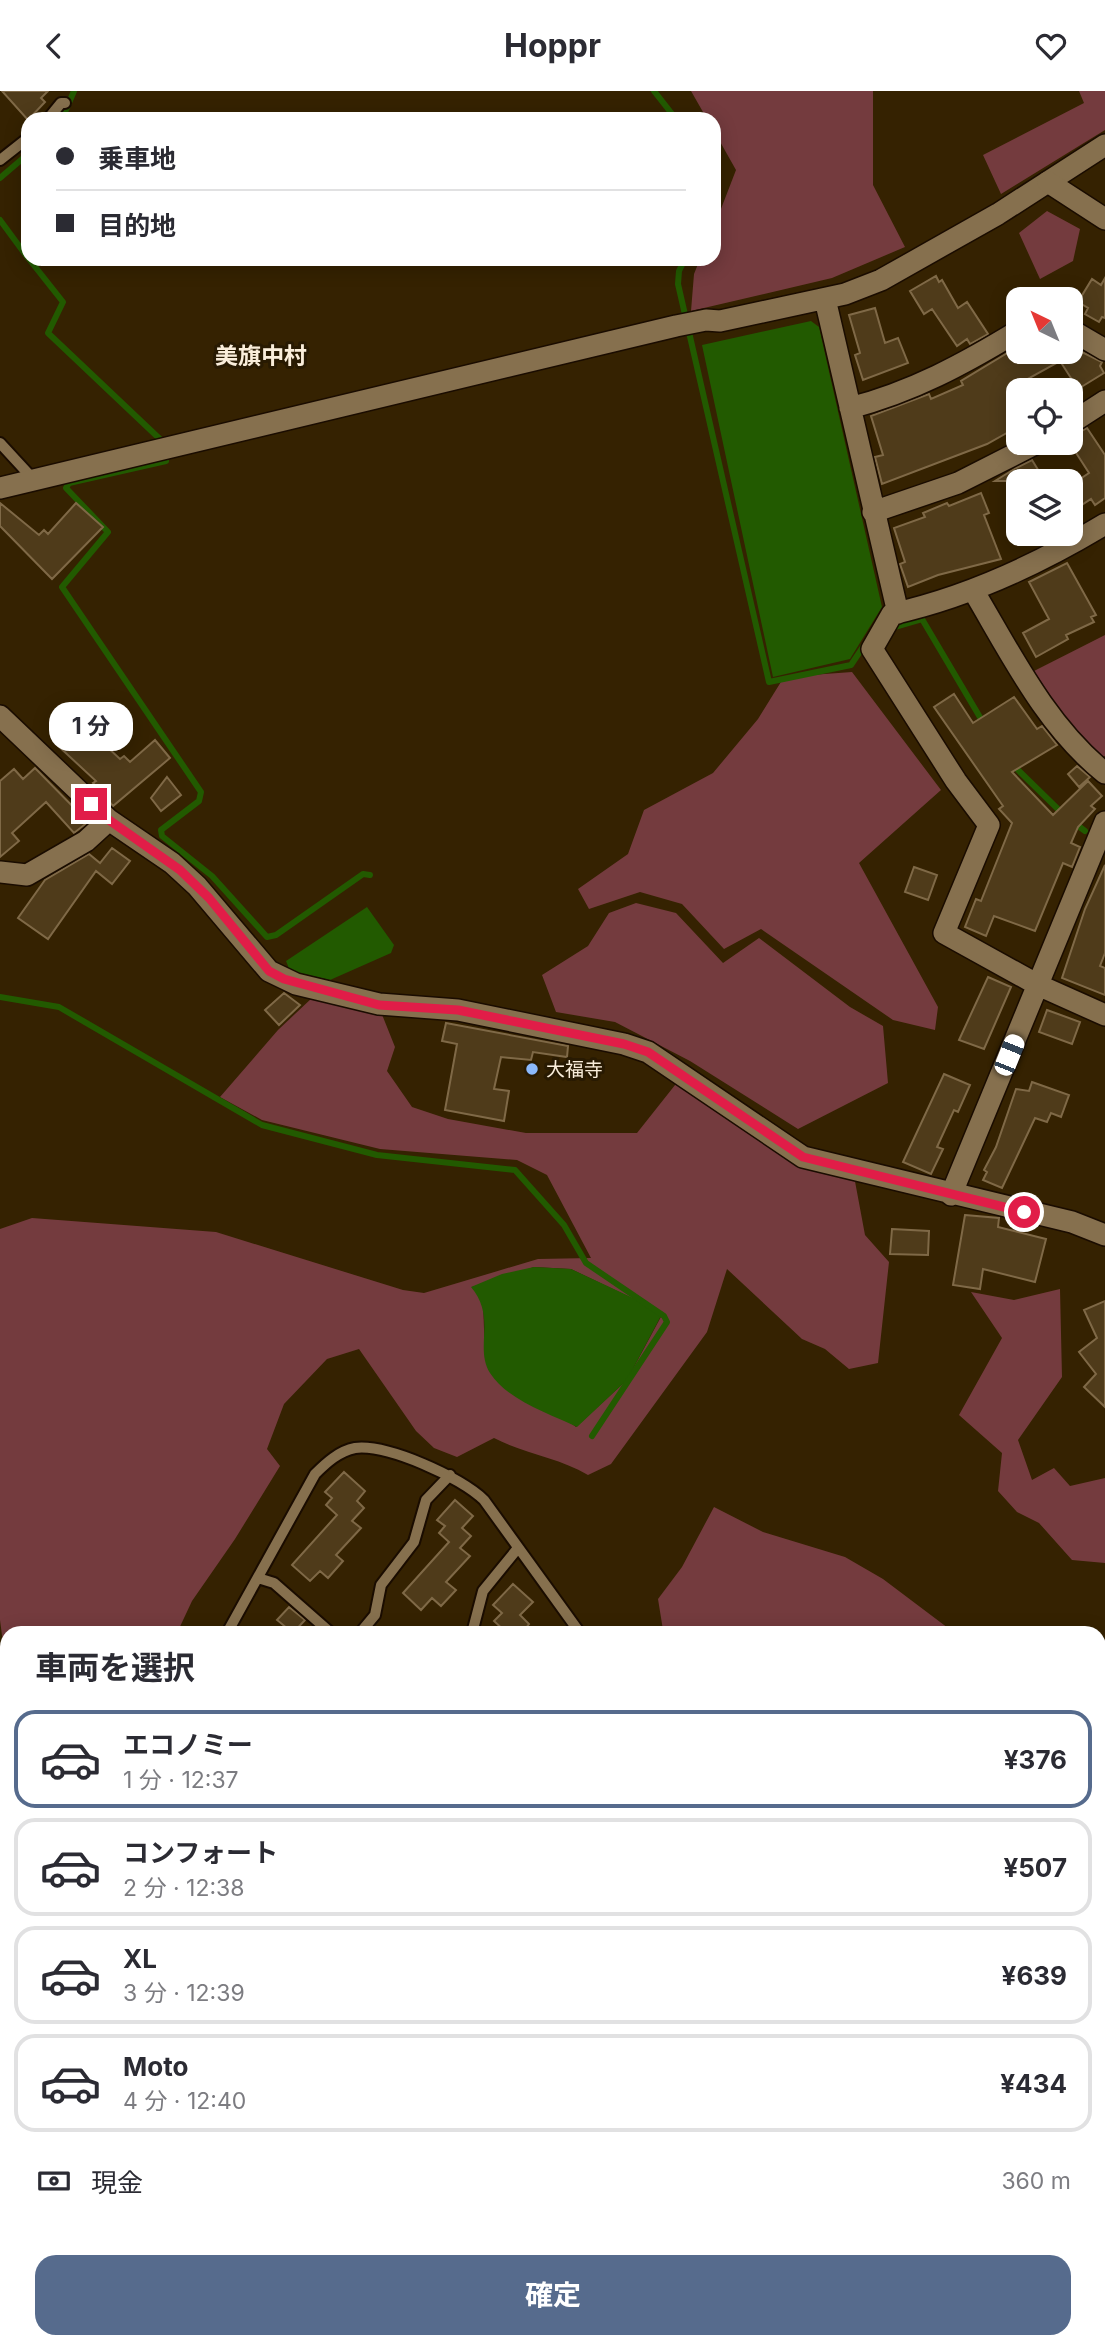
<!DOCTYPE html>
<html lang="ja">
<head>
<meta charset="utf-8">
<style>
  :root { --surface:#fff; --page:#f7f7f7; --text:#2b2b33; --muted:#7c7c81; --line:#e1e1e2; --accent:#566b8d }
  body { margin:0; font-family:Inter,"Noto Sans JP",sans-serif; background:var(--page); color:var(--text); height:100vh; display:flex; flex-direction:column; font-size:26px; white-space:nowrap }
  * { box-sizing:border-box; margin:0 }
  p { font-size:23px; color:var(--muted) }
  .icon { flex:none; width:38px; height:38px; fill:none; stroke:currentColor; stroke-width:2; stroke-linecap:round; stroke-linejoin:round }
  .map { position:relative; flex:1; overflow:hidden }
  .panel { position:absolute; left:0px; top:1535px; width:1106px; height:723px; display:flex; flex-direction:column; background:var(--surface); border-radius:21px 21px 0 0; box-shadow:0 4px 18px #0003 }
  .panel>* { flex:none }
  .guide { position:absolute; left:21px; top:21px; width:700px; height:154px; border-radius:21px; box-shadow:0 4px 18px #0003; display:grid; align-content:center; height:154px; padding:0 35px; background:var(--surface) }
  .needle { width:46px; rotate:317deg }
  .fabs { position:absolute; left:1006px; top:196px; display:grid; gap:14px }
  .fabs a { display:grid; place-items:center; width:77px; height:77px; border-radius:14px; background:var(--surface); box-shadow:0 4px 18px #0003; font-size:35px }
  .end { position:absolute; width:32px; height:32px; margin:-16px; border:9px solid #e11d48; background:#fff; box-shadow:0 0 0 4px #fff }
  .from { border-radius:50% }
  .bubble { position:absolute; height:49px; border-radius:21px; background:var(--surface); box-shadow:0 4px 18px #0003; font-size:23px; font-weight:700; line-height:49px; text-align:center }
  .car { position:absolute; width:21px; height:42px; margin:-21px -10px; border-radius:9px; box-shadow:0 0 5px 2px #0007; background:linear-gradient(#fff 24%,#345 0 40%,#fff 0 76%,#345 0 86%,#fff 0) }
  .guide b { display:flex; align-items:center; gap:24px; height:66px; font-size:26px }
  .guide b+b { border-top:2px solid var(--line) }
  .guide i { width:18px; height:18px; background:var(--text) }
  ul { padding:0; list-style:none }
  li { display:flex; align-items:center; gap:21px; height:98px; margin:0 14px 10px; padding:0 21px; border:4px solid var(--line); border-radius:21px }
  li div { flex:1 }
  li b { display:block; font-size:26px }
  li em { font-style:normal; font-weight:700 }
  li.active { border-color:var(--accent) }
  li>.icon { width:63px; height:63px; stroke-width:1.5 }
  h2 { padding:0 35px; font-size:32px; line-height:84px }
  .pay { display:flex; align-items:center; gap:18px; height:77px; padding:0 35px; font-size:26px }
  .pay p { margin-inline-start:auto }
  .primary-button { display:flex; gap:14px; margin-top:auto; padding:14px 35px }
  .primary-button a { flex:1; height:80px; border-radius:21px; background:var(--accent); color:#fff; font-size:28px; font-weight:700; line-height:80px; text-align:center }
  header { display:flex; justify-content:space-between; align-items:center; height:91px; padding:0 35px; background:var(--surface); font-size:32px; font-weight:700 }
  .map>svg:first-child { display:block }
</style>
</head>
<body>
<header><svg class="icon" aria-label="back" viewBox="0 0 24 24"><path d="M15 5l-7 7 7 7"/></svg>Hoppr<svg class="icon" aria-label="heart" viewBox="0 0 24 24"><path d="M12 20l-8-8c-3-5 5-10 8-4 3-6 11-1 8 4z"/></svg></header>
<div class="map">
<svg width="1105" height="2257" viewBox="0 0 1105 2257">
  <rect width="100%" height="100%" fill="#352201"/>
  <path fill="#743b3e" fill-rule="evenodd" d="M691 0H873V94L905 156 832 187 691 220 694 183 700 168H714V136L736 79 714 40V28H707Z
    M1079 0H1105V39L1001 103 983 64 1084 12Z
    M1047 120 1080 138 1073 170 1040 188 1019 142Z
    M1105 544V665L1099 667 1066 628 1034 580Z
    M852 581 941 699 859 772 938 916 935 939 893 929 761 838 724 858 682 813 640 801 589 818 578 798 628 763 644 719 713 682 758 628 784 586Z
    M636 812 676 822 723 872 759 847 850 916 883 935 888 992 798 1038 690 970 615 931 556 921 542 884 588 855 609 822Z
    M313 906 381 921 395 956 387 980 412 1016 448 1028 526 1042H637L679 989 800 1077 854 1085 865 1144 889 1171 878 1272 849 1278 825 1258 802 1248 727 1178 707 1241 611 1373 588 1384C558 1366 525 1363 494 1347L457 1366 434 1357 416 1340 359 1258 327 1268 284 1313 267 1358 280 1375 235 1448 192 1510 177 1542H7V1583L0 1529V1138L32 1127 216 1141 403 1199 424 1202 538 1168 591 1167 547 1084 517 1069 380 1058 262 1029 220 1006 278 939ZM534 1176 571 1178 663 1222 627 1289 576 1336 485 1266 483 1210 472 1196Z
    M1060 1198 1062 1286 1018 1349 1032 1389 1054 1377 1070 1395 1105 1387V1472L1072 1469 1039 1432 1017 1421 998 1400 1002 1362 959 1324 1002 1247 971 1201 1014 1209Z
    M714 1416 763 1441 845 1466 883 1488 952 1540 987 1538 990 1542H671L663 1539 658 1508 682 1476Z
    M1099 1666 1105 1676V2026L1099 2019Z
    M7 1677V1826H0V1695Z"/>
  <path fill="#225a00" d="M811 230 819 236 882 516 850 568 773 586 702 254Z
    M367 816 394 854 391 862 330 889 290 880 286 870Z
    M534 1176 571 1178 663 1221 627 1289 577 1336C550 1323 507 1309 490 1282 474 1256 497 1227 471 1196L502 1183Z
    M7 1852V1910L0 1909V1871Z"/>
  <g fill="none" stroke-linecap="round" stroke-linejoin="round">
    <path stroke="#225a00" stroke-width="6" d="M654 0 676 28
      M62 28 74 0
      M0 87 28 63
      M714 90 718 102 714 111
      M0 129 28 167
      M29 168 63 211 48 242 162 350
      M685 168 679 180 678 193 769 591 851 574 865 553
      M166 370 69 392 66 397 108 441 62 496 201 701 199 710 161 739 162 745 212 785 267 846 276 844 363 783 370 784
      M891 537 922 528 984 633
      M1012 673 1064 724
      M1073 731 1085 740
      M0 906 59 916 262 1034 377 1064 515 1079 564 1134 586 1172 664 1225 667 1231 592 1345"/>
  </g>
  <path fill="#4f3b1a" stroke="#7f6947" stroke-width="2" d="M2 0H48L41 7 45 11 28 29Z
    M936 185 939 191 942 189 958 217 967 211 988 243 970 253 967 248 957 255 932 218 924 223 910 200Z
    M1105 187V227L1102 226 1099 231 1085 223 1088 217 1078 211 1092 188 1101 194Z
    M875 217 885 252 898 247 908 272 863 289 855 264 860 262 849 224Z
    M1009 261H1082L1102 271 1100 275 1104 282 1078 298 1060 270 1022 291 1028 299H1018V333L1012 339 987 353 882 393 875 366 883 364 871 325 929 303 931 308 963 294 961 290Z
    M1087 337 1105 364V407L1095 414 1091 408 1071 421V394L1089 382 1071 354V345Z
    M1032 369 1045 390H995L1016 377Z
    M981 402 989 422 984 424 1001 468 938 484 908 496 900 473 905 471 894 437 925 426 923 422 947 412 949 415Z
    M0 412 39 444 44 439 48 443 76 412 103 436 52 488 0 435Z
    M1067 472 1096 524 1091 526 1094 531 1066 544 1068 548 1036 566 1023 542 1049 528 1029 491Z
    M954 603 973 632 1014 606 1037 638 1042 635 1057 654 1012 681 1053 724 1088 690 1102 705 1091 715 1095 718 1078 736 1071 752 1080 756 1072 776 1063 772 1035 840 994 825 986 845 965 836 976 808 981 810 1012 732 999 718 1003 715 934 616Z
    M78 629 120 668 124 665 130 671 155 649 170 667 113 715 93 692 96 690 56 653Z
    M1077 675 1090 686 1079 696 1068 683Z
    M35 677 88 731 74 742 46 711 12 742 19 750 0 766V690L14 678 23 688Z
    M167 686 181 704 161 720 151 707Z
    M112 757 130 770 112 793 96 780 48 848 18 827 45 789 89 763 100 772Z
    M1105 774V862L1100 875 1105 877V904L1062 887 1085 818Z
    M914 776 937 784 928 809 905 801Z
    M988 886 1011 896 984 958 959 949Z
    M284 902 300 914 279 934 265 919Z
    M1047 919 1080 931 1072 953 1039 941Z
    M446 932 568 955 567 966 533 961 531 969 501 966 494 998 509 1000 504 1030 445 1019 457 953 442 950Z
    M944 983 970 994 958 1021 954 1019 937 1056 943 1058 931 1083 903 1071Z
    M1032 991 1069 1004 1061 1026 1051 1022 1047 1031 1035 1027 1002 1097 983 1089 987 1081 984 1079 996 1056 1016 998 1029 1000Z
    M965 1124 999 1127 998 1136 1046 1148 1035 1191 983 1178 980 1198 953 1194Z
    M892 1138 929 1140 928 1164 890 1163Z
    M1105 1210V1316L1084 1296 1096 1283 1079 1261 1097 1247 1084 1219Z
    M344 1381 365 1400 357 1410 364 1417 352 1430 361 1437 336 1464 343 1470 328 1487 320 1480 310 1490 292 1474 337 1424 326 1414 332 1407 325 1401Z
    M455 1409 473 1425 462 1437 471 1445 460 1457 470 1465 446 1491 456 1499 441 1515 432 1507 421 1519 403 1502 449 1451 439 1442 445 1435 437 1429Z
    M513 1493 533 1511 520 1524 529 1533 522 1542H507L494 1530 502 1522 493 1514Z
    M289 1516 305 1529 293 1542 277 1529Z"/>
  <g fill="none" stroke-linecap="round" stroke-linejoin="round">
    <defs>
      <path id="lane" d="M48 28 61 12H65
        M0 69 28 47
        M0 352 35 390
        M258 1487 274 1492 331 1542
        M227 1542 315 1383C326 1372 339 1360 355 1357 387 1353 461 1386 484 1409L580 1542
        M360 1542 375 1524 381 1494 414 1451 426 1409 450 1384
        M472 1542 483 1500 518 1457"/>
      <path id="street" d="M825 208 898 522
        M1071 239 1105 259
        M850 317C912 301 964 273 1018 240
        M1071 332 1105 310
        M0 397 676 235 706 229 720 230 845 203 881 189 998 123 1105 54
        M873 421 958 392 1037 352
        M1105 433C1039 473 968 506 892 523L872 558 956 690 989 734 944 842 1038 894 1105 924
        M973 499C1011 563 1046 635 1105 682
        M0 625 109 729 172 772 197 795 269 880 296 893 379 913 458 919 624 953 648 961 803 1066 1072 1131 1105 1144
        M0 781 27 784 86 750 109 729
        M951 1104 1105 731
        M0 1923 7 1924
        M0 2039 7 2041
        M1099 2072 1105 2069
        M1099 2146 1105 2144
        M0 2148 7 2150
        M161 2250 168 2257
        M313 2250 321 2257
        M484 2250 491 2257
        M650 2250 657 2257
        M816 2250 823 2257
        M989 2250 997 2257
        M886 2257 897 2250"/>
      <path id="secondary" d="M1048 91 1105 128"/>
    </defs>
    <use href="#lane" stroke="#1a0c00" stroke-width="14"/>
    <use href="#street" stroke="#1a0c00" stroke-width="24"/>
    <use href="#secondary" stroke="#1a0c00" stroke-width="24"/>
    <use href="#lane" stroke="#86704e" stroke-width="10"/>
    <use href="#street" stroke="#86704e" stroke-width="21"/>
    <use href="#secondary" stroke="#86704e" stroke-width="21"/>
  </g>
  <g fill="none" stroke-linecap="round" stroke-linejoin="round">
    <path stroke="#e11d48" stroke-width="9" d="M91 713 109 729 180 779 209 807 269 880 284 888 379 914 458 919 624 953 648 961 803 1066 1024 1121"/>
  </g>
  <circle fill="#8bb9fc" stroke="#281a02" stroke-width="2.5" cx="532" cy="978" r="7"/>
  <g text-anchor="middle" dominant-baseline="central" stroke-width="6" stroke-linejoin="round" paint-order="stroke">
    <g font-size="19" fill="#faeedb" stroke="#281a02" text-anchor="start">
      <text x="546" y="978">大福寺</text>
    </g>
    <g font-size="23" font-weight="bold" fill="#faeedb" stroke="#281a02">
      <text x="261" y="265">美旗中村</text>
    </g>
  </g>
</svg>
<div class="fabs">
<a><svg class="needle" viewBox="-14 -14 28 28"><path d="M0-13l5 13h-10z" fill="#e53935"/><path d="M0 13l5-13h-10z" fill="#7c7c81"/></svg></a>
<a><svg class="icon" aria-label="locate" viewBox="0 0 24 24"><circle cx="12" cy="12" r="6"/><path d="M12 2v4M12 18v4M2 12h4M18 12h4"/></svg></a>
<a><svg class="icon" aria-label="layers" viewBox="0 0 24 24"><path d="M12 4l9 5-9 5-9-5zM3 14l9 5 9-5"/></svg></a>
</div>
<i class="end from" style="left:1024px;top:1121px"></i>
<i class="end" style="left:91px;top:713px"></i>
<div class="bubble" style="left:49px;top:611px;width:84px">1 分</div>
<i class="car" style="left:1009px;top:964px;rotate:22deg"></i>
<div class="guide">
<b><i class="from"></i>乗車地</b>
<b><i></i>目的地</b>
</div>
<section class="panel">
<h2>車両を選択</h2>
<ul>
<li class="active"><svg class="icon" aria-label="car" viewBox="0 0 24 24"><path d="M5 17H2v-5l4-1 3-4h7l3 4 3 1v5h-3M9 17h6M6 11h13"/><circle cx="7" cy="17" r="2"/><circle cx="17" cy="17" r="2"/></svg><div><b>エコノミー</b><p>1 分 · 12:37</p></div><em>¥376</em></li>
<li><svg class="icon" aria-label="car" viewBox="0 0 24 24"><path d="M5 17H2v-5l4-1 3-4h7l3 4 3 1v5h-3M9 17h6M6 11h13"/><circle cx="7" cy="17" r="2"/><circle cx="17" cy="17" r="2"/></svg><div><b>コンフォート</b><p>2 分 · 12:38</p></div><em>¥507</em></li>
<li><svg class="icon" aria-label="car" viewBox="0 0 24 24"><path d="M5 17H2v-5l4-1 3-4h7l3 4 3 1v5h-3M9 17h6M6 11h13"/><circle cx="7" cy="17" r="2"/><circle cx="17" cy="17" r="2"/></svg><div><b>XL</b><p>3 分 · 12:39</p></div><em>¥639</em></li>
<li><svg class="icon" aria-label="car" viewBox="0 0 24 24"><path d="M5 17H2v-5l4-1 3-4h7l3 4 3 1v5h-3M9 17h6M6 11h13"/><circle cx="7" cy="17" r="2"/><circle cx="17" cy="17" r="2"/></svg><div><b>Moto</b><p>4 分 · 12:40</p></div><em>¥434</em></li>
</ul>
<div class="pay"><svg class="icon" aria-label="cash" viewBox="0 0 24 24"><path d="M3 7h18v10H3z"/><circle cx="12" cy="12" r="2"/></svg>現金<p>360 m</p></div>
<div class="primary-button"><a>確定</a></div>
</section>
</div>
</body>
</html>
